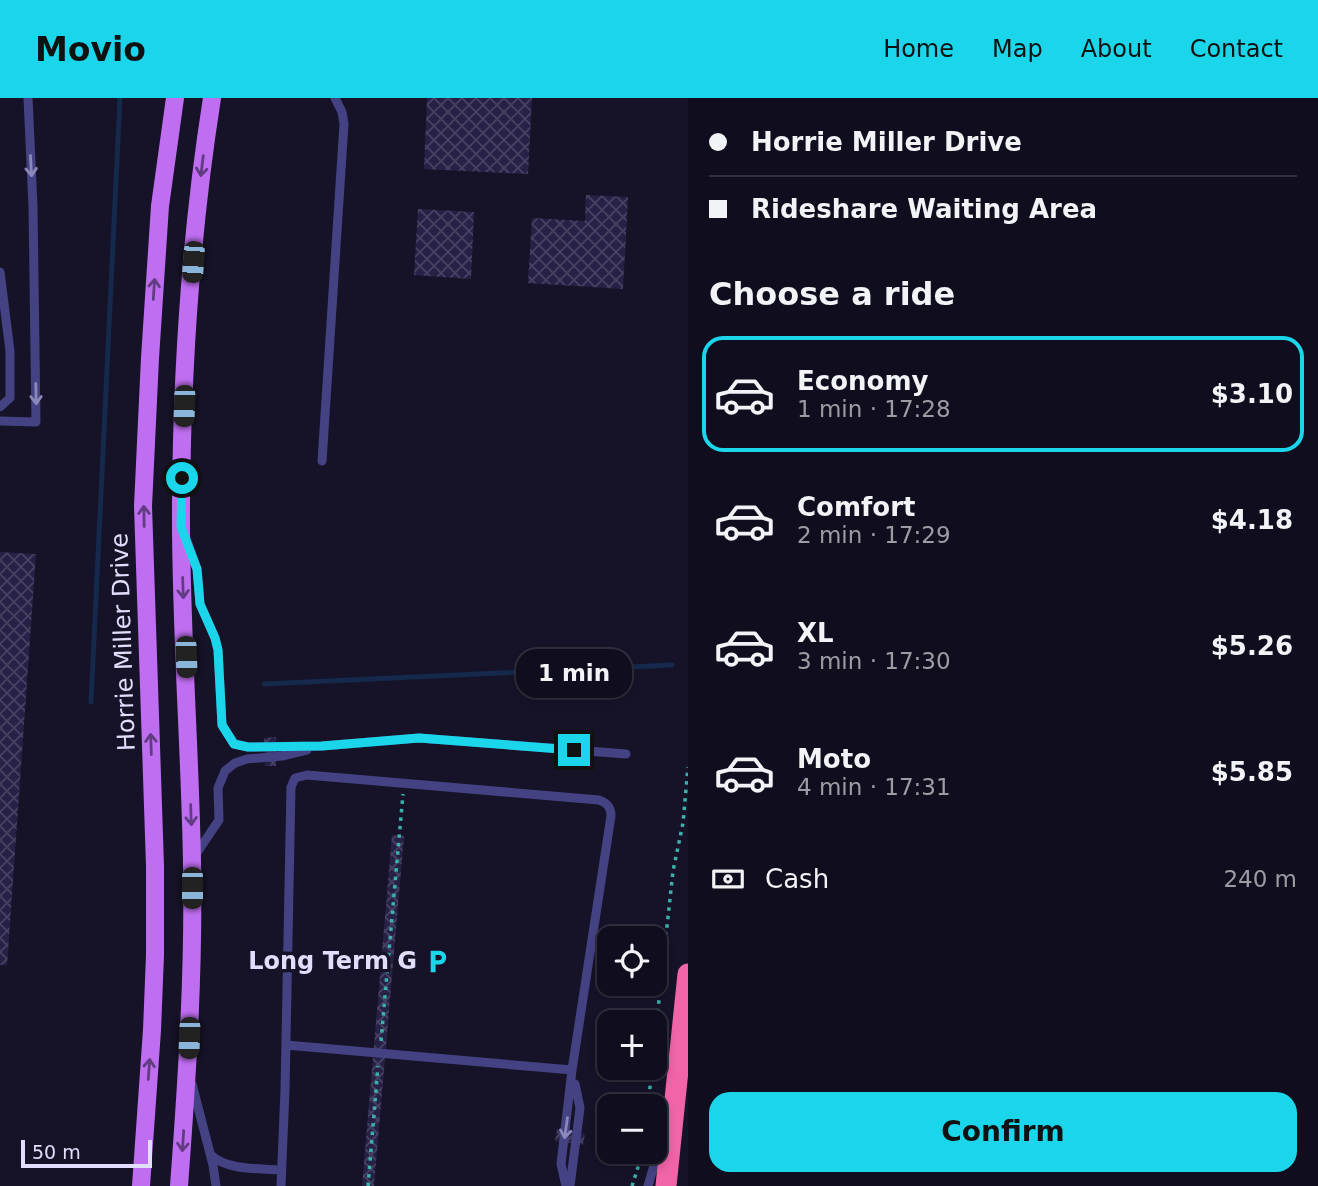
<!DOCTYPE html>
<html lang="en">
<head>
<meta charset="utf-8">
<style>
  :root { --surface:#100e1e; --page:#191727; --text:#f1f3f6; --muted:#9c9ca4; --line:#302e3c; --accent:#1bd6ea }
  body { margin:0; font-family:"DejaVu Sans",sans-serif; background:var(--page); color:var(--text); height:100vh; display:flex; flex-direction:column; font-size:26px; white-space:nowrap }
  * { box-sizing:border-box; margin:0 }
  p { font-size:23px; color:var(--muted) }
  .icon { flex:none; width:38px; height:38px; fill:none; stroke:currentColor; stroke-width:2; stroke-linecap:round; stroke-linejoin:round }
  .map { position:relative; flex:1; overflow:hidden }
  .sheet { display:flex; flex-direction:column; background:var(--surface); width:630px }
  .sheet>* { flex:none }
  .top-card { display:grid; align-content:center; height:154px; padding:0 21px; background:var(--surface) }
  .buttons { position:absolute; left:597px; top:828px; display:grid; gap:14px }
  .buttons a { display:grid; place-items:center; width:70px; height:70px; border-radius:14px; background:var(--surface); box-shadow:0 4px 10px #0003,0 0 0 2px var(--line); font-size:35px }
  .scale { position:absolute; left:21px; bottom:18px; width:131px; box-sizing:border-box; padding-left:7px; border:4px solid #e1ddfc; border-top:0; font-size:19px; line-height:24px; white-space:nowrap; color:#e1ddfc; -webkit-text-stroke:5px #161328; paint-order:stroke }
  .end { position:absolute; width:32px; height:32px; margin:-16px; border:9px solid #1bd6ea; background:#111; box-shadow:0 0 0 4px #111 }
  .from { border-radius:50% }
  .bubble { position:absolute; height:49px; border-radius:21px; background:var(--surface); box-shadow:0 4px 10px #0003,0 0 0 2px var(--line); font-size:23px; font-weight:600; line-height:49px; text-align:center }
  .car { position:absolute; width:21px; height:42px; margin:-21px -10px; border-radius:9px; box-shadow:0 0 5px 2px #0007; background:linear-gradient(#222 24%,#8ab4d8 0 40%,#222 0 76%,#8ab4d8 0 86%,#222 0) }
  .top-card b { display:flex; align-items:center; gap:24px; height:66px; font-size:26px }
  .top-card b+b { border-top:2px solid var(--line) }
  .top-card i { width:18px; height:18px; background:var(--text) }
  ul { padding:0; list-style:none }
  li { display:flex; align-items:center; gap:21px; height:116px; margin:0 14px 10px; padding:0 7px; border:4px solid transparent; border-radius:21px }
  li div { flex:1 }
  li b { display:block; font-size:26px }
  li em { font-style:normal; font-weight:600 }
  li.current { border-color:var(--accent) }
  li>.icon { width:63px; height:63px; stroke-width:1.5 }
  h2 { padding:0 21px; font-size:32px; line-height:84px }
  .pay { display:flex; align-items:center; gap:18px; height:77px; padding:0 21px; font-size:26px }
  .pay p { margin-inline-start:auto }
  .action { display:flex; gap:14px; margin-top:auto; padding:14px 21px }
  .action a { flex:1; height:80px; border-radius:21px; background:var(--accent); color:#111; font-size:28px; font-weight:600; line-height:80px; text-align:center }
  header { display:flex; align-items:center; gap:42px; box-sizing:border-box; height:98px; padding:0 35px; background:var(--accent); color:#111 }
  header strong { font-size:33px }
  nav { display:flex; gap:38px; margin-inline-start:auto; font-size:24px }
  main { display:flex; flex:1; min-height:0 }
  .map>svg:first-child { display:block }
</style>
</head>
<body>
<header>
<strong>Movio</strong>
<nav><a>Home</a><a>Map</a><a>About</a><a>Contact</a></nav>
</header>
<main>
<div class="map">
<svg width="688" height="1088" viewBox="0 0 688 1088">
  <defs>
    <pattern id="building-cross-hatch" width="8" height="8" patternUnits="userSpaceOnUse" patternTransform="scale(1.75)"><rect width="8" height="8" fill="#282147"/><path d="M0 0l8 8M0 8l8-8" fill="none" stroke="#474162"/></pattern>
  </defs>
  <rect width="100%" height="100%" fill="#161328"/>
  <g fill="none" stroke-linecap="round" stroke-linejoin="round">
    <path stroke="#14294b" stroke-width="5" d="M264 586 672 567
      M91 604 120 0"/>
  </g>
  <path fill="url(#building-cross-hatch)" d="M427 0H532L528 76 424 71Z
    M586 97 628 99 623 191 528 185 532 120 585 123Z
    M418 111 474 114 471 181 414 177Z
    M0 454 36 456 7 867H0Z
    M276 639V668H265L264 640Z
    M392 737 404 738 374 1088H362Z
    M557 1031 585 1036 583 1047 555 1043Z"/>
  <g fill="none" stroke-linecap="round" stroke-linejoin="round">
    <path stroke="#3cb1a9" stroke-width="3.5" stroke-dasharray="3.5 5" stroke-linecap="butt" d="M381 943 403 696
      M654 948 673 773 683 725 688 669
      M648 1008 652 970
      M368 1088 378 968
      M632 1088 639 1066"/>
    <path stroke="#454283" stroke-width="9" d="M0 174 10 253V300L0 309
      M0 323 36 324 33 108 28 0
      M322 363 344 26 342 14 335 0
      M186 440 197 471 200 506 215 540 218 552 222 627 234 646 248 649 322 648 419 640 626 656
      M196 756 219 722 218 690 225 673 235 665 247 661 282 658 307 652
      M286 947 572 972
      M192 986 213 1067 216 1088
      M211 1057C228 1073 259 1070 281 1072
      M281 1088 285 992 291 689 295 680 307 677 599 702C608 705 611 710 611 718L572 972 561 1066 566 1088
      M570 1088 580 1010 575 986
      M648 1088 662 1039"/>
    <path stroke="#c06ef1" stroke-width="18" d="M141 1088 152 932 155 857V768L143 408 150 260 160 108 175 0
      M179 1088C187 981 194 873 192 765 190 645 180 524 181 404 182 269 191 133 212 0"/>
    <path stroke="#f064a8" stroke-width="21" d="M666 1088 688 876"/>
  </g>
  <defs><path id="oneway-shaft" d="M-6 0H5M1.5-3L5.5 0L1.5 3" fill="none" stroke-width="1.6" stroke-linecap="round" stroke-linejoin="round" transform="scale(1.75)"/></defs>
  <g stroke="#8b88b9">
    <use href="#oneway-shaft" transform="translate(31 68) rotate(87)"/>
    <use href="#oneway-shaft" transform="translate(36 296) rotate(89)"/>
    <use href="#oneway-shaft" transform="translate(566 1030) rotate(98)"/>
  </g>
  <g stroke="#623c82">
    <use href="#oneway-shaft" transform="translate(202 68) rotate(97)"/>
    <use href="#oneway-shaft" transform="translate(154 191) rotate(-86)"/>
    <use href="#oneway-shaft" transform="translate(144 418) rotate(-91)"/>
    <use href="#oneway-shaft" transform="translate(183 490) rotate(88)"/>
    <use href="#oneway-shaft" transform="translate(151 646) rotate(-92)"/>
    <use href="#oneway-shaft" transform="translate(191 717) rotate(88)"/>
    <use href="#oneway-shaft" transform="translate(149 971) rotate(-86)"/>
    <use href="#oneway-shaft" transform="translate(183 1043) rotate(94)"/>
  </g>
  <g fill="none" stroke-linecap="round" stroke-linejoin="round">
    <path stroke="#1bd6ea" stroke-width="9" d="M182 380 181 429 197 471 200 506 215 540 218 552 222 627 234 646 248 649 322 648 419 640 574 652"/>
  </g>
  <defs>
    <symbol id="parking-bare" viewBox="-9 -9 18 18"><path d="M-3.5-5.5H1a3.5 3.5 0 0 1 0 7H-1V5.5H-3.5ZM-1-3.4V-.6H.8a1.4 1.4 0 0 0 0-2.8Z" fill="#1bd6ea" stroke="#161328" stroke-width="2.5" paint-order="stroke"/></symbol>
  </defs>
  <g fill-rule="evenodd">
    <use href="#parking-bare" x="420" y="846" width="35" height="35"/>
  </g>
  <g text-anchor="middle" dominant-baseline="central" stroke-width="7" stroke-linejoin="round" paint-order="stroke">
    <g font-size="24" fill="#e1ddfc" stroke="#161328">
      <text transform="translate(123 544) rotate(-92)">Horrie Miller Drive</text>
    </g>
    <g font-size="24" font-weight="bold" fill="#e1ddfc" stroke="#161328" text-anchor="end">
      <text x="417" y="863">Long Term G</text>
    </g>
  </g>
</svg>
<div class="buttons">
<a><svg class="icon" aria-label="locate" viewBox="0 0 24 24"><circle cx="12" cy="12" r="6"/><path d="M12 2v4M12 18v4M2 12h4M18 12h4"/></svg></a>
<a>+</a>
<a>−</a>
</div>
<div class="scale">50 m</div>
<i class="end from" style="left:182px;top:380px"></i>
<i class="end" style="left:574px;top:652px"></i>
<div class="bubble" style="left:516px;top:551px;width:116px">1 min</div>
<i class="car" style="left:193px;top:164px;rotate:184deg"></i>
<i class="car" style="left:184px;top:308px;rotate:182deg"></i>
<i class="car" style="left:186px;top:559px;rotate:178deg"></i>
<i class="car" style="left:192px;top:790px;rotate:180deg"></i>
<i class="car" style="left:189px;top:940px;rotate:182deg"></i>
</div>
<section class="sheet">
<div class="top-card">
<b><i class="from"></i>Horrie Miller Drive</b>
<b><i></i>Rideshare Waiting Area</b>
</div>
<h2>Choose a ride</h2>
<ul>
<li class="current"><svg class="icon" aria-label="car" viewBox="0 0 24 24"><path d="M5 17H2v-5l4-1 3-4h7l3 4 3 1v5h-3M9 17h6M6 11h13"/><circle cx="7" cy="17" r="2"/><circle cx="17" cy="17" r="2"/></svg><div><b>Economy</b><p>1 min · 17:28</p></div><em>$3.10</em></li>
<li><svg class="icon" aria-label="car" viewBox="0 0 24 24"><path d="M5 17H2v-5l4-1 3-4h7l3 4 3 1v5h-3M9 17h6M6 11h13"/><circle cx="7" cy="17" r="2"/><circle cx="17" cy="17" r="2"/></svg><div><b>Comfort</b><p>2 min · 17:29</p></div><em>$4.18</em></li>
<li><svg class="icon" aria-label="car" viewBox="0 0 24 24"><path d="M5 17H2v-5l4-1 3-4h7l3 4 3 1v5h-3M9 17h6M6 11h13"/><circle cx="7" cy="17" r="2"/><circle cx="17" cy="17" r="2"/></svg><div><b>XL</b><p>3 min · 17:30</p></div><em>$5.26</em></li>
<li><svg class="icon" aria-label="car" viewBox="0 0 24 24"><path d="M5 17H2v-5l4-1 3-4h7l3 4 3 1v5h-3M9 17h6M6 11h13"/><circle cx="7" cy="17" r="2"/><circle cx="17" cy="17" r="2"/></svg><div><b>Moto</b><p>4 min · 17:31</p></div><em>$5.85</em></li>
</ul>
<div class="pay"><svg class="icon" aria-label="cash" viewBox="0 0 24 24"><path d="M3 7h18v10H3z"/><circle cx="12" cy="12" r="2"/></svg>Cash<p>240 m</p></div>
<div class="action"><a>Confirm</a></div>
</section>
</main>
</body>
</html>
